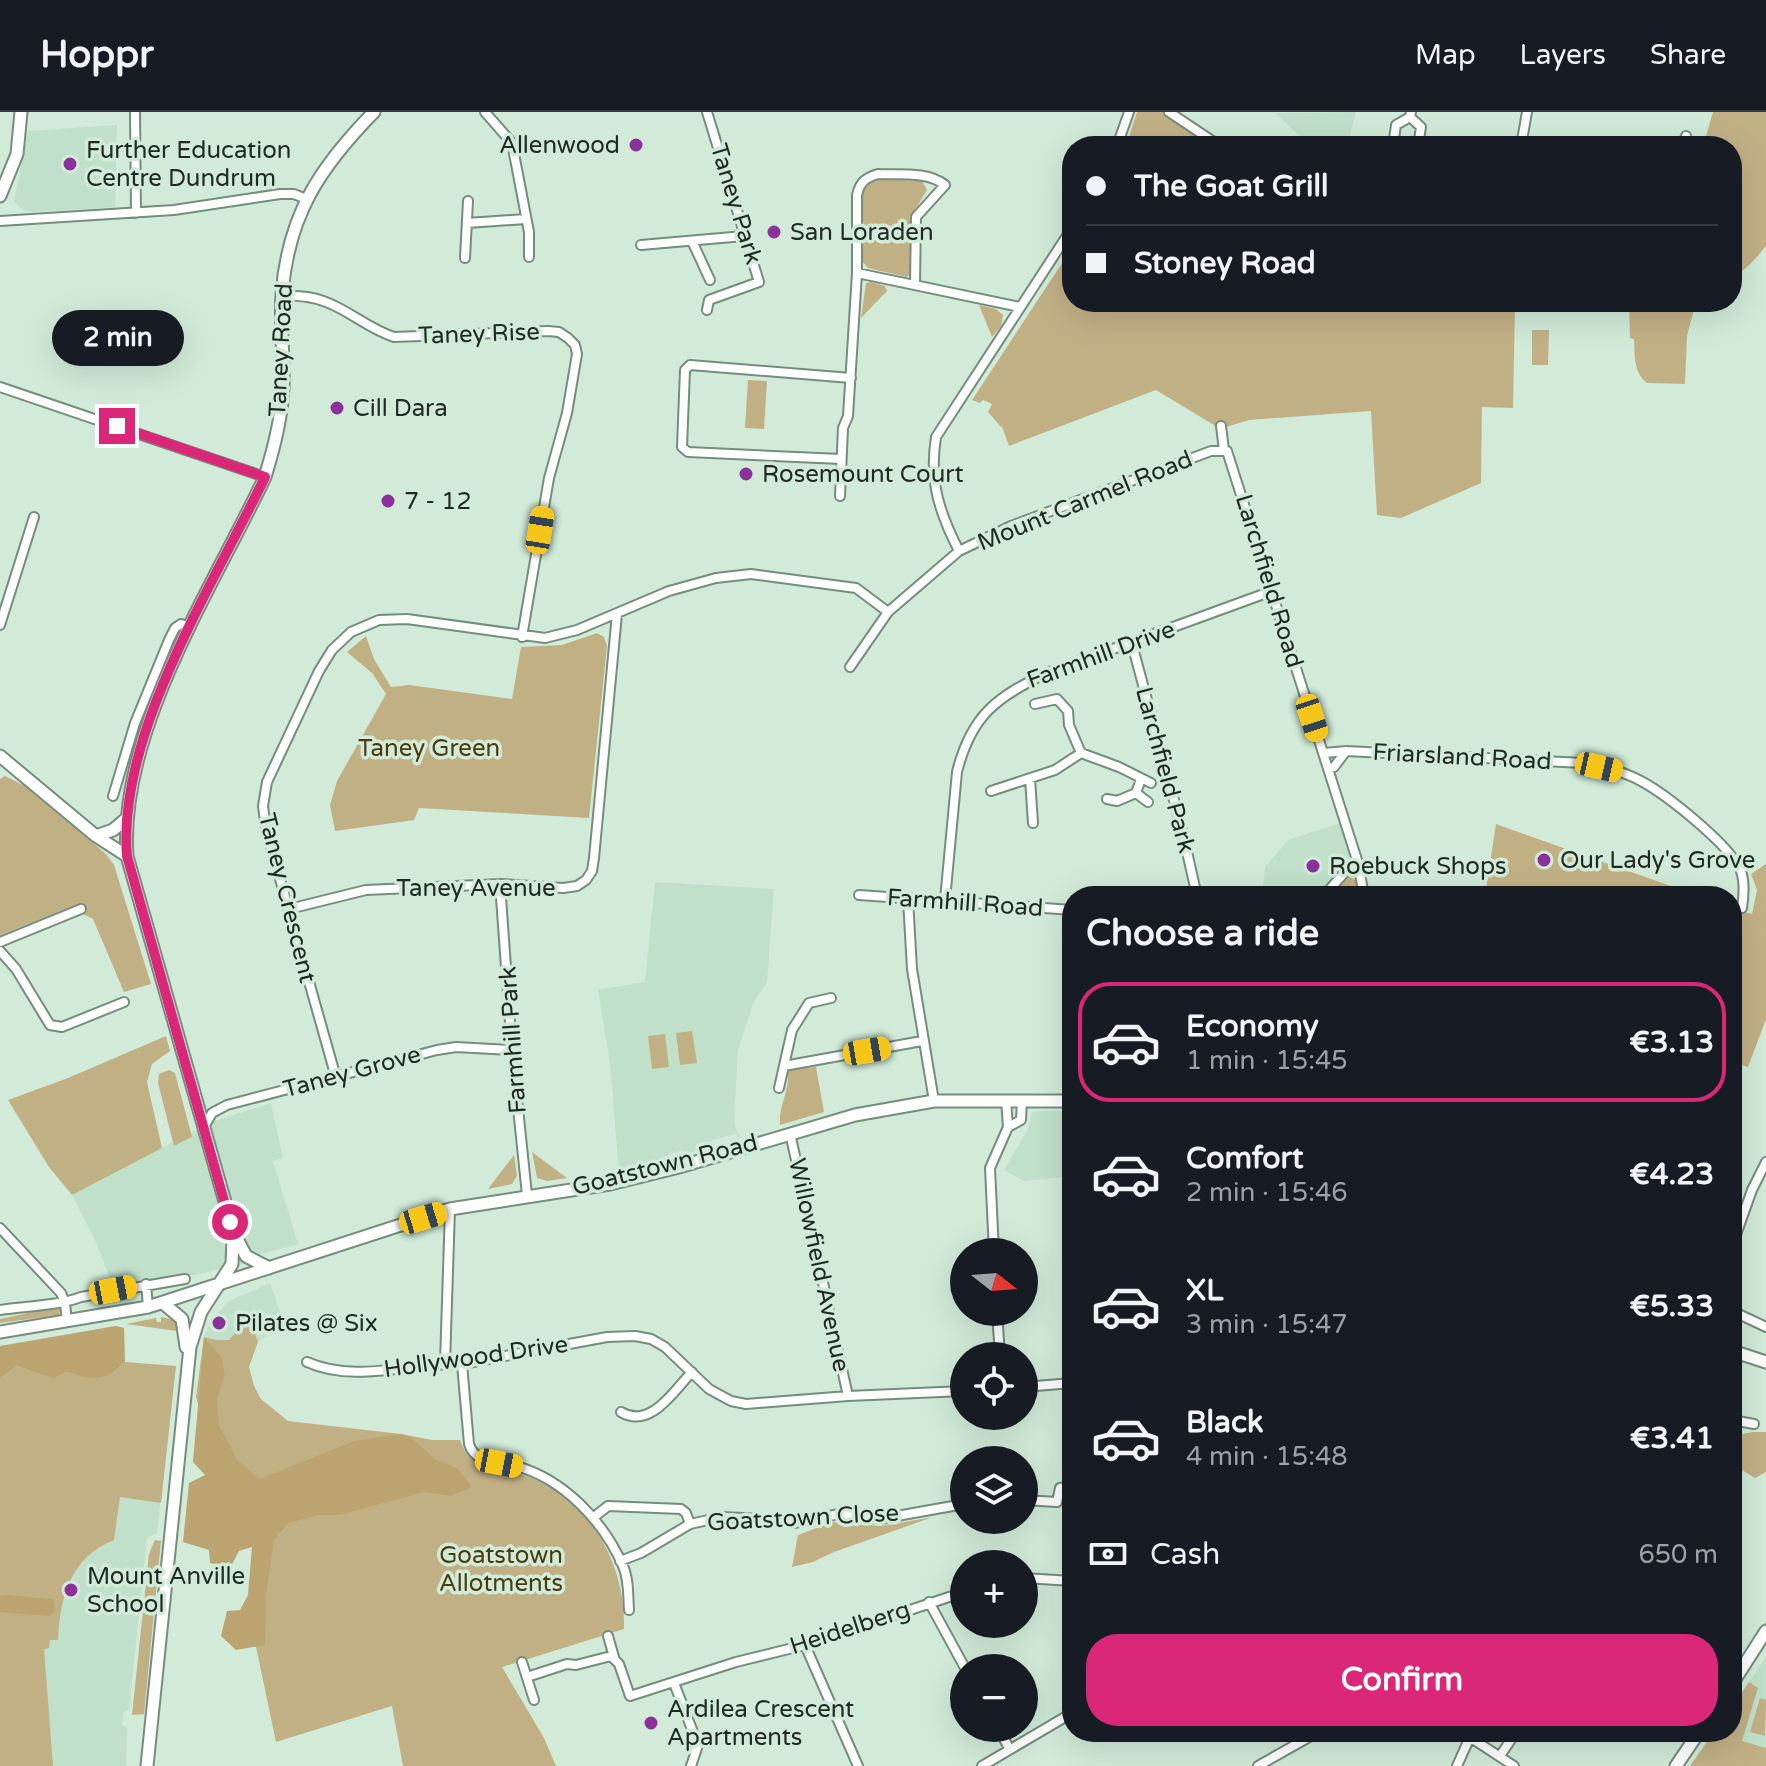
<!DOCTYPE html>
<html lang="en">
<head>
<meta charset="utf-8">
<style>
  :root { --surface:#171b24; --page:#20242c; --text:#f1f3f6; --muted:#9ea1a6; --line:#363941; --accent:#db2777 }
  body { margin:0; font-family:"Varela Round",sans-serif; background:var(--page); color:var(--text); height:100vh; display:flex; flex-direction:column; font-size:30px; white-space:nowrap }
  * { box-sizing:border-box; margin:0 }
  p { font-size:26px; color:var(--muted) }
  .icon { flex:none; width:44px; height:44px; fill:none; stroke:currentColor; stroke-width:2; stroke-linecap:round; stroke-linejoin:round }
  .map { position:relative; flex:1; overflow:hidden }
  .drawer { position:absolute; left:1062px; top:774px; width:680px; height:856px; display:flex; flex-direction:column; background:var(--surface); border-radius:32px; box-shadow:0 8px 32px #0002 }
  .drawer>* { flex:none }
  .guide { position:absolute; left:1062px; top:24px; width:680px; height:176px; border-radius:32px; box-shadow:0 8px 32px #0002; display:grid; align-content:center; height:176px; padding:0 24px; background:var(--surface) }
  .needle { width:52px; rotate:107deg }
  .controls { position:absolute; left:950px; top:1126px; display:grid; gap:16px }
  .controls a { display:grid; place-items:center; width:88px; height:88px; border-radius:50%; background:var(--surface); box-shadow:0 8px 32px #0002; font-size:40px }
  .end { position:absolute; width:36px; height:36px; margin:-18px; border:10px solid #db2777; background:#fff; box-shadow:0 0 0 4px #fff }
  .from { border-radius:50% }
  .bubble { position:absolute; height:56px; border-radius:28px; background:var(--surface); box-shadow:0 8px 32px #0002; font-size:26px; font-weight:700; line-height:56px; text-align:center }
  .car { position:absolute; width:24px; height:48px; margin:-24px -12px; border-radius:10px; box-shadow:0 0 6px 2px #0007; background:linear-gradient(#f5c518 24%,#345 0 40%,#f5c518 0 76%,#345 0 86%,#f5c518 0) }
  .guide b { display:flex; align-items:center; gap:28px; height:76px; font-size:30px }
  .guide b+b { border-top:2px solid var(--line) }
  .guide i { width:20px; height:20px; background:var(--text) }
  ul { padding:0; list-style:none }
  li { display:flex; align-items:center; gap:24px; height:120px; margin:0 16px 12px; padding:0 8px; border:4px solid transparent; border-radius:32px }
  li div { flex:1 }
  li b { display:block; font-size:30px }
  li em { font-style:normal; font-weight:700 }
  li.selected { border-color:var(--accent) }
  li>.icon { width:72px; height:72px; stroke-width:1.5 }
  h2 { padding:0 24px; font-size:36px; line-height:96px }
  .pay { display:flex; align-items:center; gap:20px; height:88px; padding:0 24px; font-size:30px }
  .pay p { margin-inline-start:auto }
  .primary-button { display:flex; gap:16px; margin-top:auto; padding:16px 24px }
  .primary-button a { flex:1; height:92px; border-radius:32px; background:var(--accent); color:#fff; font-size:32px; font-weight:700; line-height:92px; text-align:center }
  header { display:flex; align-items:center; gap:48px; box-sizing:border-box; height:112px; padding:0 40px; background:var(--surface); border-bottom:2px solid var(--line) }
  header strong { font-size:38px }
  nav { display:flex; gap:44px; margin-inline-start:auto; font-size:28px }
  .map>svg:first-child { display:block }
</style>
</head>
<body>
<header>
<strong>Hoppr</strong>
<nav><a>Map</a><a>Layers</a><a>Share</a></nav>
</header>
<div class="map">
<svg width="1766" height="1654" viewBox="0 0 1766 1654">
  <rect width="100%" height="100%" fill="#d1ebd8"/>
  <path fill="#c0e0c9" d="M1356 0 1347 34H1310L1275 1Z
    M117 13 115 95 32 100 25 99 17 93 14 89 28 19Z
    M1340 711 1350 741 1349 747 1318 784H1262L1265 755 1288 728Z
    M655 770 774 777 767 871 754 889 738 938 734 1010 740 1027 735 1022 712 1028 711 1035 688 1041 681 1038 642 1055 619 1061 610 951 598 878 645 870Z
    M271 991 283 1046 273 1049 298 1132 258 1143 243 1152 194 1163 112 1173 96 1130 72 1083 209 1011Z
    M1041 999H1072V1079L1065 1080 1063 1065 1024 1069 1004 1058 1027 1019 1032 1000Z
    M270 1171 284 1211 258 1230 249 1207 229 1228H216L204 1225 210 1212 227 1190Z
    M116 1214 124 1216 125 1250 176 1254 157 1421 147 1426 129 1597 124 1600 123 1603 122 1613 127 1615 126 1654H0V1234Z
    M1766 1545V1654H1690L1714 1620H1732V1595Z"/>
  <path fill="#c2b085" d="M1137 0H1164L1215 34H1126Z
    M1713 0H1766V134C1755 147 1748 157 1732 165V34H1703Z
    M881 67 922 69 927 78 910 106 912 160 907 165 868 156 861 148 863 81C867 72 871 69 881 67Z
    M1072 136V190H1515L1513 296 1482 295 1481 371 1401 406 1377 403 1371 299 1249 308 1216 318 1214 313 1156 278 1009 334 1003 317 988 300 992 292 983 288 980 291 972 288Z
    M871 170 885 174 887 179 861 206 866 171Z
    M1606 190H1696L1687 224 1685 272 1647 271C1633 260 1635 243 1634 227L1630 226 1629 191Z
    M979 193 996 197 1003 203 1001 214 992 225Z
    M1532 218H1549L1548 253H1532Z
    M748 268 767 269 764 317 745 316Z
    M597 521 604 525 607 534 589 706 419 696 414 708 335 719 330 693 337 669 386 582 372 561 347 540 366 524 374 547 391 575 409 573 512 587 521 535 562 533Z
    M5 664 25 674 106 742 114 753 151 872 124 880 93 807 81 801 76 793 0 823V667Z
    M1496 712 1699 784H1485Z
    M1766 752V907L1748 955 1732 950V796L1752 802 1757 778 1751 762Z
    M1349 764 1356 768 1358 784H1330Z
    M692 919 697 951 680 953 676 921Z
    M665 922 669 955 652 957 648 924Z
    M166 924 170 939 152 952 147 970 162 1036 72 1083 49 1055 8 988 68 966Z
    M816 955 824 1000 780 1013C778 994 792 974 787 958Z
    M169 958 175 961 192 1025 174 1034 158 971 159 962Z
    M532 1040 567 1066 547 1069 537 1066Z
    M514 1043 517 1064 512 1072 488 1077Z
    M55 1195 60 1198 59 1203 0 1211V1207Z
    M161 1205 175 1208 177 1219 126 1212 156 1206 157 1210H161Z
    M249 1206 258 1230 249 1255 254 1274 261 1287 288 1309 401 1322 432 1328H460C472 1360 492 1353 520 1362 587 1383 626 1449 624 1517L502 1555 544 1626 556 1654H403L392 1594 276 1630 255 1530 258 1450 214 1345 196 1285 204 1225 216 1228H229Z
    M125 1250 176 1254 161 1391 120 1385 114 1428C70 1445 60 1486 58 1528H50L49 1536 44 1537 53 1654H0V1266L17 1254 53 1267 67 1260C92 1266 106 1271 125 1250Z
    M1753 1320H1766V1360L1755 1366 1732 1352V1324Z
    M933 1405 834 1440 813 1450 792 1455 798 1423 832 1410 881 1414Z
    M155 1428 161 1429 144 1602 132 1603 149 1442Z
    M1749 1570 1758 1576 1742 1629 1766 1636V1654H1690L1714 1620H1732V1595Z
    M1760 1586 1766 1588 1765 1624 1750 1620Z"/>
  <path fill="#bba46f" d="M116 1214 124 1216 125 1250C105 1271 93 1267 67 1260L53 1267 17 1254 0 1266V1234Z
    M204 1225 221 1245 225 1263 217 1287 219 1313 237 1348 260 1367 354 1329 401 1322 411 1325 435 1347 458 1357 472 1375 451 1384 425 1380 339 1403H318L289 1411 274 1427 266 1485 265 1533 236 1538 221 1524 227 1499 240 1498 248 1483 252 1435 239 1439 230 1456 210 1451 209 1438 183 1430 189 1371 205 1363 193 1350Z
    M6 1483 53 1487 55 1499 50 1504 0 1500V1484Z"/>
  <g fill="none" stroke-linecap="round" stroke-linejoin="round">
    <defs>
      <path id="street" d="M135 0 136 101
        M485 0 512 31 529 120V145
        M1169 0 1220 34
        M1411 0 1410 5 1421 15 1418 34
        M1117 34 1129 0
        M1393 34 1396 13 1410 5
        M1521 34 1527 0
        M1682 34 1686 24
        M0 109 174 98 280 82H294L306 87
        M467 111 526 107
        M692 129 710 168
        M641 133 744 124
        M465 146 468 89
        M857 161 1020 195
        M282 183C297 184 312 184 326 190 350 199 369 217 394 225L548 219 559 220 568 226 575 233 577 242 567 301 549 366 522 525
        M707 198 709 188 759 170 707 0
        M0 275 265 365
        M1221 314 1224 338
        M841 347 688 340 682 335 685 258 690 253 851 266
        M840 384 843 316 848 304 849 288 857 161V83C860 70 865 66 878 62 899 63 928 59 945 73L916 105 915 172
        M959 439C939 400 929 369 936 325L1072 116
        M0 513 34 405
        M1132 532 1182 718 1197 784
        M850 555 888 500 959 439 1011 414 1211 339H1227L1358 751 1364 784
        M1035 592 1057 587 1068 599 1069 613 1081 641
        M1324 641 1346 639 1583 651C1603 655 1623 659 1641 669 1667 683 1730 733 1741 759 1745 771 1744 783 1742 796
        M1328 657 1334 655 1346 639
        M1030 667 1033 711
        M1141 667 1136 681 1148 690
        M991 679 1055 658 1081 641 1119 655 1151 671
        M113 684 135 611 169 528 175 516 181 512 191 515
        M1107 687 1117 689 1136 681
        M500 772 512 938 527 1083
        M859 783 1072 798
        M1324 784 1351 753 1358 751
        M908 787 912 857 934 989
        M945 788 957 660C971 604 996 585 1047 561L1272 479
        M289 797 366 778 500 772 563 776 577 774 586 768 592 759 594 746 617 502
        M0 830 81 797
        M0 839 16 857 50 913 62 915 124 890
        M784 954 922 929
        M335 962 266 717 263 694 267 670 319 559 332 538 351 520 379 508 407 507 545 526 577 518 669 479 716 466 751 462 856 476 888 500
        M779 976 792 918 809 891 831 886
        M204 1015 212 1001 227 993 437 938 456 935 512 938
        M1008 1015 1021 1008 1022 988
        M790 1021 848 1284
        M0 1116 61 1181 65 1191 67 1210
        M1732 1134 1752 1078 1766 1050
        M994 1140 990 1056 1008 1015 1006 988
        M146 1172 148 1195
        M0 1198C25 1194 58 1194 81 1185L185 1167
        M1732 1199 1766 1215
        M997 1200 1000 1244
        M307 1250C356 1272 411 1250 462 1252L607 1225 635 1224 651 1227 665 1235 709 1277 731 1289 746 1292 848 1284 964 1279
        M445 1251 450 1097
        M462 1252 469 1332C476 1353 497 1348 516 1354 564 1367 604 1410 623 1454 629 1467 628 1484 629 1498
        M1024 1275 1072 1271
        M621 1300C651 1318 675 1277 692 1260
        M1732 1308 1754 1312
        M1024 1388 1057 1390 1060 1376 1072 1374
        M594 1405 608 1394 681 1397 686 1401 690 1412
        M620 1449 641 1441 690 1412 722 1405 765 1407 794 1411 839 1402 880 1407 964 1392
        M1024 1466 1072 1469
        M929 1490 965 1556
        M608 1524 614 1545
        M805 1533 858 1654
        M522 1550 534 1588
        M527 1565 567 1552 576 1553 611 1544 619 1552 630 1584 736 1550 805 1533 964 1480
        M674 1571 698 1633 691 1654
        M998 1616 1009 1636
        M1462 1620 1514 1654
        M1500 1644 1516 1620
        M982 1654 1072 1601
        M1258 1654 1318 1620
        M1457 1654 1470 1625"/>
      <path id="secondary" d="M0 84 17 42 21 0
        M0 644 96 724 127 744
        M96 724 113 718 126 707
        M236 1125 246 1144 269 1156
        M163 1191 182 1207 186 1235
        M0 1220 148 1195 450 1097 610 1072 679 1055 855 1003 934 989H1072
        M1732 1239 1766 1250
        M1732 1572 1766 1519
        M147 1654 190 1235 201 1200 232 1152 233 1126 225 1090 127 744C118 620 213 475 265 365 274 336 282 305 283 275 284 244 280 213 282 182 288 103 320 55 374 0
        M1676 1654 1699 1620"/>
    </defs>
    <use href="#street" stroke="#758d7c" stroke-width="12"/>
    <use href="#secondary" stroke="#758d7c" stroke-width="15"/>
    <use href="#street" stroke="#fff" stroke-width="8"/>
    <use href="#secondary" stroke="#fff" stroke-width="11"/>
  </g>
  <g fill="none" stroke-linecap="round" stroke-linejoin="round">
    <path stroke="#db2777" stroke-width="10" d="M117 314 265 365C213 474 117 622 127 744L230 1110"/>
  </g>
  <g fill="#8c309b" stroke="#d1ebd8" stroke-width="3">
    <circle cx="636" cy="33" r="8"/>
    <circle cx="70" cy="52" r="8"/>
    <circle cx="774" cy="120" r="8"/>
    <circle cx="337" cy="296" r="8"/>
    <circle cx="746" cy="362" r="8"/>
    <circle cx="388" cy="389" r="8"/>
    <circle cx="1544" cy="748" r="8"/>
    <circle cx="1313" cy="754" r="8"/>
    <circle cx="219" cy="1211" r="8"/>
    <circle cx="71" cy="1478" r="8"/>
    <circle cx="651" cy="1611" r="8"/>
  </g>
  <g text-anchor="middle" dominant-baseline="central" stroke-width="7" stroke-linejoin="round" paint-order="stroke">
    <g font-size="24" fill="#202a23" stroke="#d1ebd8" text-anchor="start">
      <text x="620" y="33" text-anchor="end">Allenwood</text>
      <text x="86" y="38">Further Education<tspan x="86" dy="28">Centre Dundrum</tspan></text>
      <text x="790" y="120">San Loraden</text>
      <text x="353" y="296">Cill Dara</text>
      <text x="762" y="362">Rosemount Court</text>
      <text x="404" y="389">7 - 12</text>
      <text x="1560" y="748">Our Lady's Grove</text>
      <text x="1329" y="754">Roebuck Shops</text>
      <text x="235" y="1211">Pilates @ Six</text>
      <text x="87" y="1464">Mount Anville<tspan x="87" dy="28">School</tspan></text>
      <text x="667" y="1597">Ardilea Crescent<tspan x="667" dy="28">Apartments</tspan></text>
    </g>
    <g font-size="24" fill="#202a23" stroke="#d1ebd8">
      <text transform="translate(736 92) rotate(73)">Taney Park</text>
      <text transform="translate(479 222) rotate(-2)">Taney Rise</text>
      <text transform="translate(281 238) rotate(-87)">Taney Road</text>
      <text transform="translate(1085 389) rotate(-22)">Mount Carmel Road</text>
      <text transform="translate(1269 469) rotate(73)">Larchfield Road</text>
      <text transform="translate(1101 543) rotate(-20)">Farmhill Drive</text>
      <text transform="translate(1462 645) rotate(3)">Friarsland Road</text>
      <text transform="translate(1165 658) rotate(75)">Larchfield Park</text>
      <text x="476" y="776">Taney Avenue</text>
      <text transform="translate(287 786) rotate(76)">Taney Crescent</text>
      <text transform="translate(965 791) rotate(4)">Farmhill Road</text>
      <text transform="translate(513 928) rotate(-94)">Farmhill Park</text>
      <text transform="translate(352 960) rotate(-15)">Taney Grove</text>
      <text transform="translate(665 1053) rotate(-14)">Goatstown Road</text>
      <text transform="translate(819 1153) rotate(78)">Willowfield Avenue</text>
      <text transform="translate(476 1245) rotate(-8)">Hollywood Drive</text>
      <text transform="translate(803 1406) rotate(-3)">Goatstown Close</text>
      <text transform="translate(850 1516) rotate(-18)">Heidelberg</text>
    </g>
    <g font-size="24" fill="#4b3a0e" stroke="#d1ebd8">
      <text x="429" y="636">Taney Green</text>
      <text x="501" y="1443">Goatstown<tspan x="501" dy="28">Allotments</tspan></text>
    </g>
  </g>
</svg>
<div class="controls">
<a><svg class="needle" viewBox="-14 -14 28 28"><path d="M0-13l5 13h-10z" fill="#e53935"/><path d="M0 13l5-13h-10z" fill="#9ea1a6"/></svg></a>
<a><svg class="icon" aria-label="locate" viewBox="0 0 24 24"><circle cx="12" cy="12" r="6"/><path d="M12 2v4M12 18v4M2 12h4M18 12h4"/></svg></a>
<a><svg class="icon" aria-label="layers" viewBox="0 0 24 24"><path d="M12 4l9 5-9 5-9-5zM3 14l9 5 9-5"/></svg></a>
<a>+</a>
<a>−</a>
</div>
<i class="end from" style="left:230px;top:1110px"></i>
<i class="end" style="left:117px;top:314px"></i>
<div class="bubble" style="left:52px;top:198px;width:132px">2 min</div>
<i class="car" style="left:540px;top:418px;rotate:9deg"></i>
<i class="car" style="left:1312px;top:606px;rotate:162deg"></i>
<i class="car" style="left:1599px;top:655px;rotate:103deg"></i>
<i class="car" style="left:867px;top:939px;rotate:80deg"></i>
<i class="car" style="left:423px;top:1106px;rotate:73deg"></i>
<i class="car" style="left:113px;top:1178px;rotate:79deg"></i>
<i class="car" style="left:499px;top:1351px;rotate:101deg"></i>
<div class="guide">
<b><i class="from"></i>The Goat Grill</b>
<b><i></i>Stoney Road</b>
</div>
<section class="drawer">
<h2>Choose a ride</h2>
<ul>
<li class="selected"><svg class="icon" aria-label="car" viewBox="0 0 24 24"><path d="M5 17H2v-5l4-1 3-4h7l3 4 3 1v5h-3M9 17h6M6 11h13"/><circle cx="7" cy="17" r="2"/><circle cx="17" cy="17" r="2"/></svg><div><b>Economy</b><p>1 min · 15:45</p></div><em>€3.13</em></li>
<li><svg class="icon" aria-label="car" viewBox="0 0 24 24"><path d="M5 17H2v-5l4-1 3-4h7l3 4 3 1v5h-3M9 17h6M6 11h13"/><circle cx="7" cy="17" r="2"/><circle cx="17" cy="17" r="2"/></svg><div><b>Comfort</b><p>2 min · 15:46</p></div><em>€4.23</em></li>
<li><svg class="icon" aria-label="car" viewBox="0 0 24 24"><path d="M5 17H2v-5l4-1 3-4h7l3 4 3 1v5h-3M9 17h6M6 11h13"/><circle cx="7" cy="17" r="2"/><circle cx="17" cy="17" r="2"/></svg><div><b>XL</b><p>3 min · 15:47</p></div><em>€5.33</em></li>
<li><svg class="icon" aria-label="car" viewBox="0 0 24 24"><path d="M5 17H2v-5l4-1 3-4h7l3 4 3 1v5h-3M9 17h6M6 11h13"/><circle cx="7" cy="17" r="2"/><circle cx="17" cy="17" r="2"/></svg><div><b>Black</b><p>4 min · 15:48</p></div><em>€3.41</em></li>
</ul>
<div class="pay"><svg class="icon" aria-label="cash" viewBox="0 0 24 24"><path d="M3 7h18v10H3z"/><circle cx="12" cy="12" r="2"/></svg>Cash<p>650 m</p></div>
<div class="primary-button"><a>Confirm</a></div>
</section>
</div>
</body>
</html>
